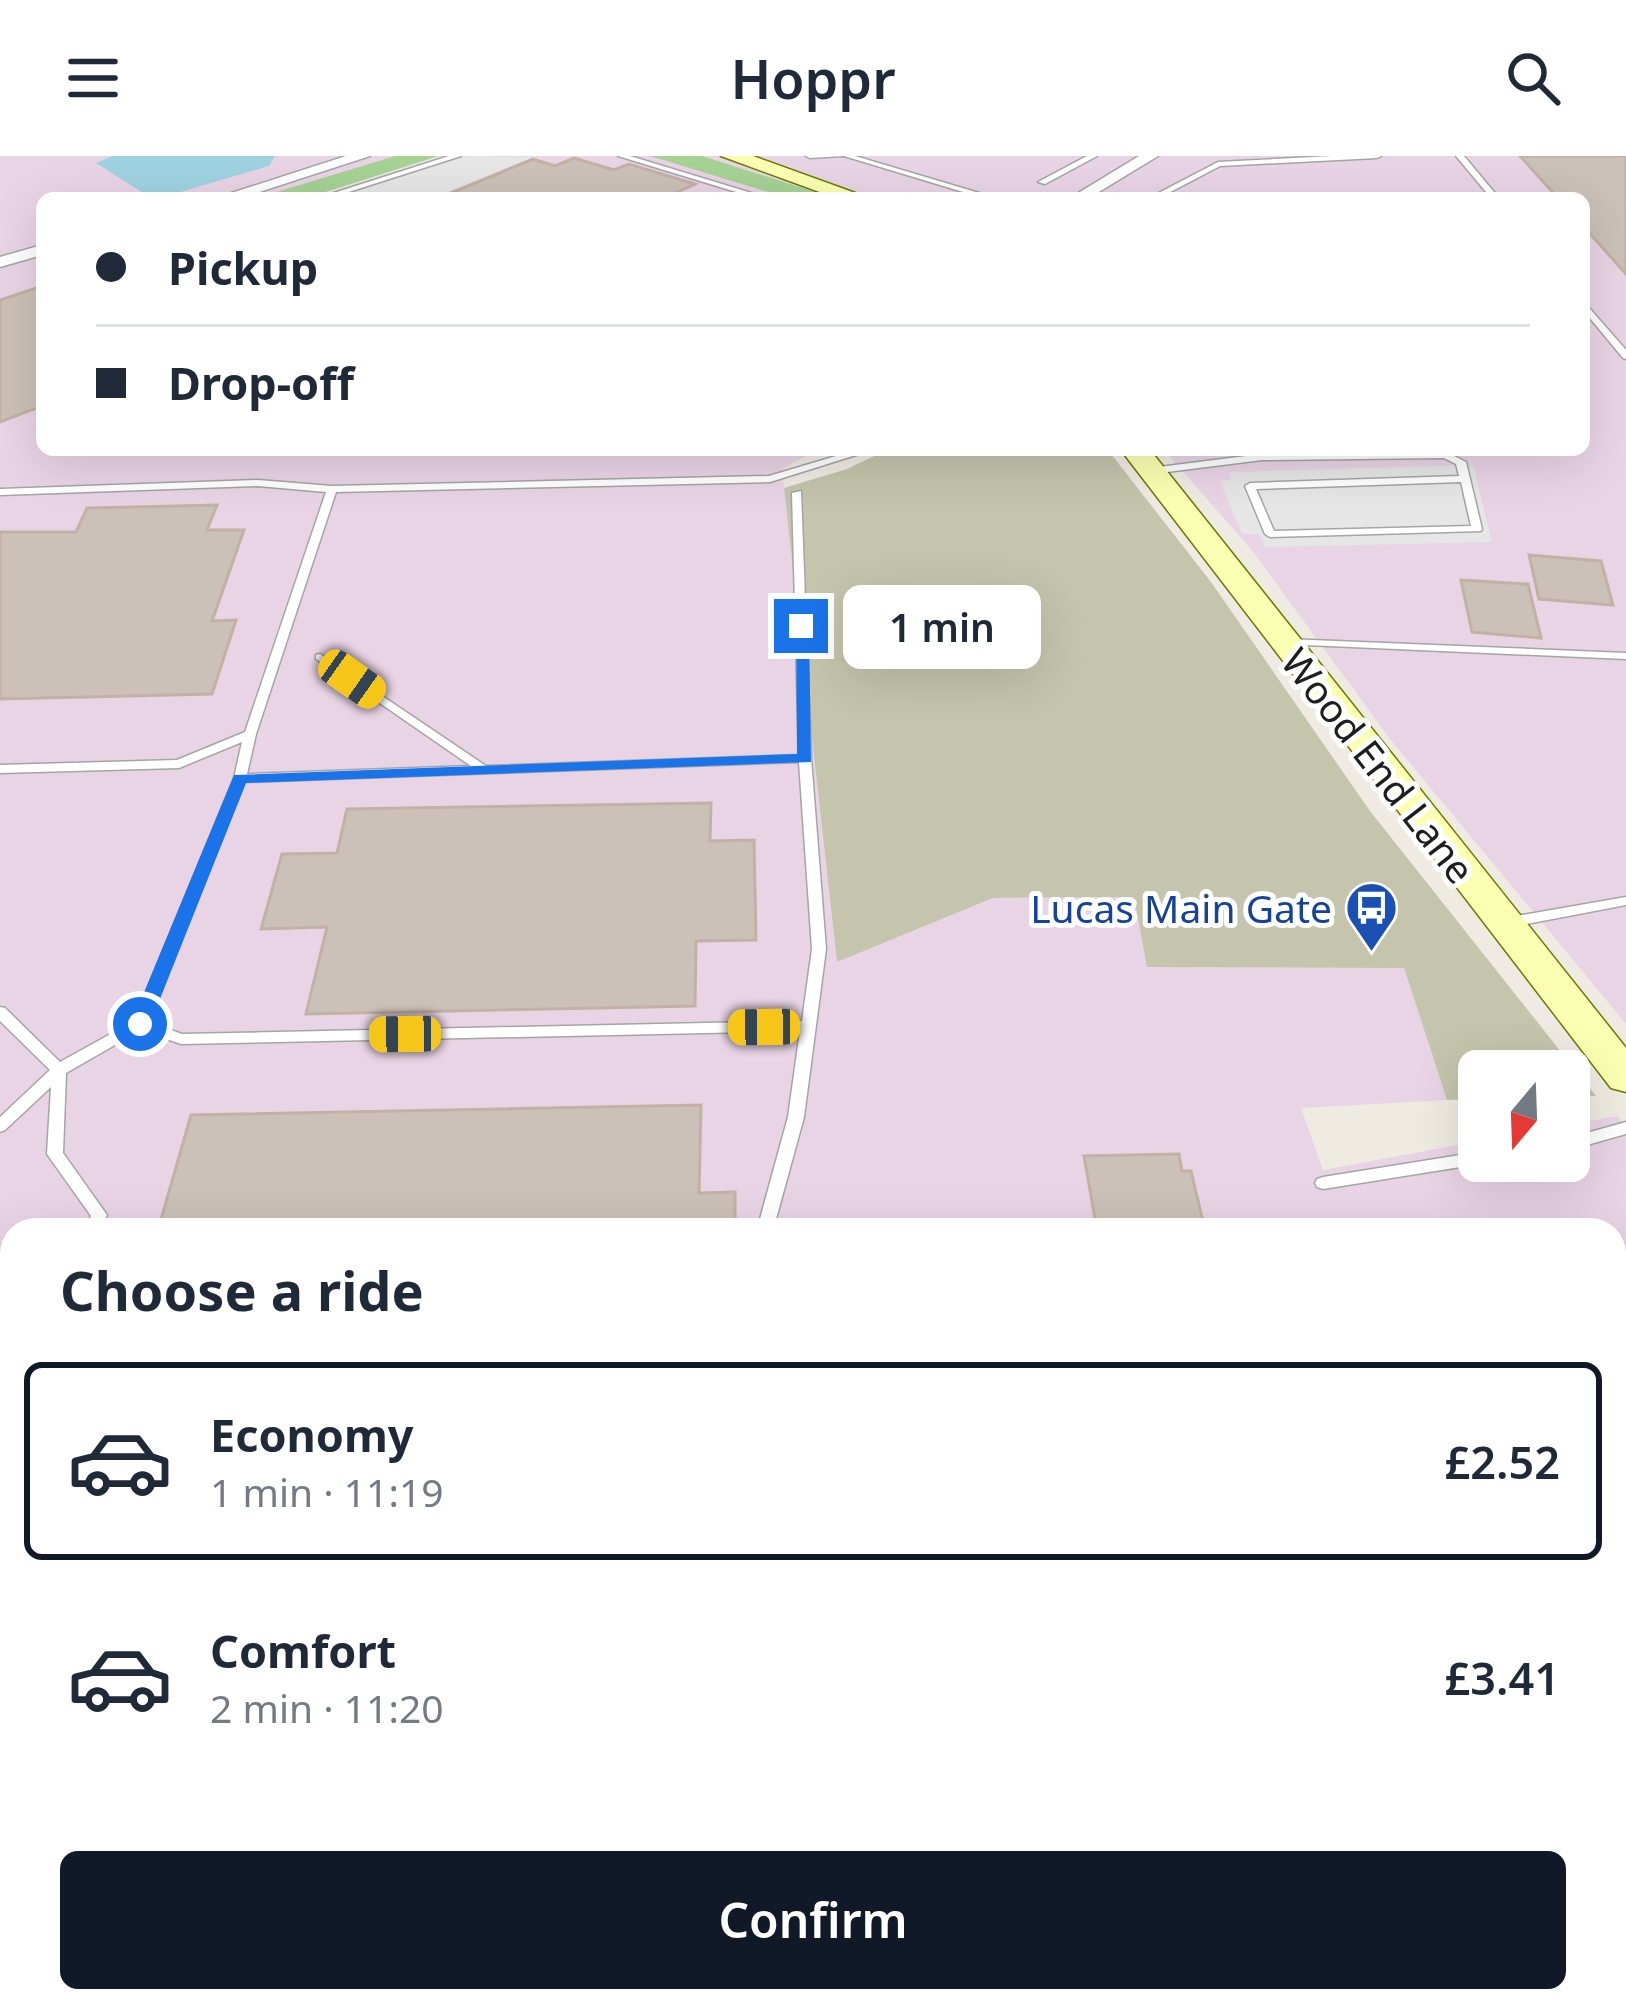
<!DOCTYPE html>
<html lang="en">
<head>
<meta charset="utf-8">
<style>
  :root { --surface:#fff; --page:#f2f2f3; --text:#1f2937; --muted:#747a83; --line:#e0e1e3; --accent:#111827 }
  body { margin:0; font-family:"Noto Sans",sans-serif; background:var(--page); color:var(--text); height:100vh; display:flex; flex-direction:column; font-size:45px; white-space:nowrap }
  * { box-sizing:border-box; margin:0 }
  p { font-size:39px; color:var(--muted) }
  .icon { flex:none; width:66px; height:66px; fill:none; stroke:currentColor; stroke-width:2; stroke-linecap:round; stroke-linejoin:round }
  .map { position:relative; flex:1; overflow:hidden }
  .panel { position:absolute; left:0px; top:1062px; width:1626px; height:795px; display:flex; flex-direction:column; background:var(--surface); border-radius:36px 36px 0 0; box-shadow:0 12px 48px #0002 }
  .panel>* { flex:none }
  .top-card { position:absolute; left:36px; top:36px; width:1554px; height:264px; border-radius:18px; box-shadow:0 12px 48px #0002; display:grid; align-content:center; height:264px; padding:0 60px; background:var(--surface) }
  .needle { width:78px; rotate:199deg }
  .fabs { position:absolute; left:1458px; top:894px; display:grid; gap:24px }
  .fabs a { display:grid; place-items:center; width:132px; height:132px; border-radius:18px; background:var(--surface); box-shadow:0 12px 48px #0002; font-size:60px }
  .end { position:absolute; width:54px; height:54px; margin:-27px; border:15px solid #1a73e8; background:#fff; box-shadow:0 0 0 6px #fff }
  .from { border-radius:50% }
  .bubble { position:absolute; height:84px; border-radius:18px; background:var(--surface); box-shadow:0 12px 48px #0002; font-size:39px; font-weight:600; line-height:84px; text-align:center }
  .car { position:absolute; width:36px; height:72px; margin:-36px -18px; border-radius:15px; box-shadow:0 0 9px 3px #0007; background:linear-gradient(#f5c518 24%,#345 0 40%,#f5c518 0 76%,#345 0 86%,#f5c518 0) }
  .top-card b { display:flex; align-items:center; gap:42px; height:114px; font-size:45px }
  .top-card b+b { border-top:3px solid var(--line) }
  .top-card i { width:30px; height:30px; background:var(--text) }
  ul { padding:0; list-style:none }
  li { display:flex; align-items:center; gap:36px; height:198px; margin:0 24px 18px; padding:0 36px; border:6px solid transparent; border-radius:18px }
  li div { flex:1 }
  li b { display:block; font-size:45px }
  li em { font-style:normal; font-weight:600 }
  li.selected { border-color:var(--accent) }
  li>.icon { width:108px; height:108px; stroke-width:1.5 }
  h2 { padding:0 60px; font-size:54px; line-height:144px }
  .primary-button { display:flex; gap:24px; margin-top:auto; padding:24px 60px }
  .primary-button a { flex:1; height:138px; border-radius:18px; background:var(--accent); color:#fff; font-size:48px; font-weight:600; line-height:138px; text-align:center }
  header { display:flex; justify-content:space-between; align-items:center; height:156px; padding:0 60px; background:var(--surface); font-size:54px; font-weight:600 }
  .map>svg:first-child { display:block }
</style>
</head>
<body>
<header><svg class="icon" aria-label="menu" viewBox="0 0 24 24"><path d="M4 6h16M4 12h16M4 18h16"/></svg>Hoppr<svg class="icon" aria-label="search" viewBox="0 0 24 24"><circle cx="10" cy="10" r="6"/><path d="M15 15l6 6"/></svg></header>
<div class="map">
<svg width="1626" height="1855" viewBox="0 0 1626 1855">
  <rect width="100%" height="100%" fill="#f0ebe2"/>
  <path fill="#e9d4e5" d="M0 0H1626V868L1390 583 1254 397 1164 294H1584V42H42V294H817L782 313 837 806 993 742 1135 741 1148 811 1404 812 1447 944 1301 952 1323 1014 1479 985V1005H1569V969L1617 960 1626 969V1520L1614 1519V1074H12V1309L0 1306Z
    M1614 1600 1626 1603V1855H743L755 1845H1614Z"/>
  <path fill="#c5c5ad" d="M887 294H1108L1211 426 1370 655 1596 940 1569 941V915H1479V943L1447 944 1404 812 1147 811 1134 741 993 742 837 806 784 332 847 313Z
    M0 1384H12V1845H755L743 1855H0Z"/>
  <path fill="#a6d294" d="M395 0H439L307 42H257Z
    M650 0H702L834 42H788Z"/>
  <path fill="#e6e6e6" d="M439 0 533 1 433 42H307Z
    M1473 309 1492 386 1265 391 1259 378H1242L1220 325 1231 324 1229 316Z"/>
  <path fill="#9fd2e1" d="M112 0H275L269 10 160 42H151L96 7Z"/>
  <path fill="#ccc1b8" stroke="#c2b1a4" stroke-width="3" d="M1520 0H1626V118L1584 71V42H1558Z
    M574 2 614 14 629 8 695 28 664 42H439L533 3 555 10Z
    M42 130V250L0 266V144Z
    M217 349 207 374H244L212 465 236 464 212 538 0 543V376H76L87 352Z
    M1529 399 1601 405 1613 449 1539 443Z
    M1461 424 1528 428 1541 482 1472 476Z
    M711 647 710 685 754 684 756 784 696 785 695 850 306 858 327 771 261 773 282 698 337 697 347 653Z
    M701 949 699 1037 735 1036V1074H158L191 959Z
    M1179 998 1182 1015H1191L1205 1074H1097L1084 1000Z"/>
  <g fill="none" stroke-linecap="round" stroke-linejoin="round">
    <defs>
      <path id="lane" d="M449 0H461L330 42H318Z
        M618 0H630L768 42H756Z
        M806 0H855L996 42H983L844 0 810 2Z
        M1087 0H1097L1045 28 1038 26Z
        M1332 0H1381L1377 2 1220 10 1159 42H1149L1218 6Z
        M1456 0H1464L1499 42H1491Z
        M1584 146 1626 194V203L1623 202 1584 155Z
        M856 294H872L770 326 336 336 256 578 247 618 471 610 316 503V499L320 498 486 610 799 599 792 337 801 335 811 602 826 793 804 961 773 1074H757L788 961 800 875 181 888 141 874 66 917 63 997 107 1059 100 1074H84L91 1060 47 998 51 931 5 974 0 976V961L50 914 0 865V851L5 852 60 906 134 865 234 622 242 586 179 612 0 617V609L177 604 245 576 326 336 258 330 0 339V333L258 324 332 330 769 320ZM799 606 812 793 802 865 182 878 148 866 245 626Z
        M1446 296 1466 306 1482 373 1481 375 1270 381 1265 378 1245 330 1250 327 1459 320 1456 308 1444 302 1262 304 1151 318 1146 315 1151 312 1262 298ZM1461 326 1471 370 1274 375 1256 333Z
        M1287 483 1626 497V503L1283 488 1281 486Z
        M1626 741V749L1505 772 1498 767 1505 762Z
        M1626 966V978L1569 994V982Z
        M1479 996V1005H1485L1479 1008 1323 1033 1317 1031 1315 1027 1317 1023 1323 1021Z
        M0 1237 12 1241V1256L0 1252Z
        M1614 1450 1626 1451V1469L1614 1468Z
        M1614 1558 1626 1560V1580L1614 1578Z
        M1626 1811V1839L1617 1846 1612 1855H1586L1591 1845H1614V1819Z
        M1113 1845H1138L1143 1855H1118Z"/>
      <path id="street" d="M346 0H370L241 42H216Z
        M1139 0H1158L1089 42H1070Z
        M42 89V99L0 111V101Z"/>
      <path id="secondary" d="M721 0H753L869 42H836Z
        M1121 294H1150L1626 892V936L1611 932Z"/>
    </defs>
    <use href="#lane" stroke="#a5a5a5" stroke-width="3"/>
    <use href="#street" stroke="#a5a5a5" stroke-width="3"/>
    <use href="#secondary" stroke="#6c7900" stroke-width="3"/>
    <use href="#lane" fill="#fff" fill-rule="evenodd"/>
    <use href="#street" fill="#fff" fill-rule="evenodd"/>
    <use href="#secondary" fill="#fbffb1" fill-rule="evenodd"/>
  </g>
  <path fill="#1a73e8" d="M796 466 809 470 811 606 246 627 150 868 147 873H133L131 868 234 619 797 598Z"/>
  <defs>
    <symbol id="bus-pin" viewBox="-11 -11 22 30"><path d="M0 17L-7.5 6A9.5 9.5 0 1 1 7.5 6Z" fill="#1a4fb4" stroke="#fff"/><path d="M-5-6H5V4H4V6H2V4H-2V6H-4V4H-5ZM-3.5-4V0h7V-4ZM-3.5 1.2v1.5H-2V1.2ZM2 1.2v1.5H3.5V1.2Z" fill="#fff"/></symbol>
  </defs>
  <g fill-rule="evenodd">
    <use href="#bus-pin" x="1342" y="722" width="59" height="81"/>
  </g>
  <g text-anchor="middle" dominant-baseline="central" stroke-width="10" stroke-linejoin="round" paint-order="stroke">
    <g font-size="39" fill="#1e1e1e" stroke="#fff">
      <text transform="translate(1379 609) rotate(52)">Wood End Lane</text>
    </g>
    <g font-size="39" fill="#164399" stroke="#fff" text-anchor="end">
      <text x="1332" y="751">Lucas Main Gate</text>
    </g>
  </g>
</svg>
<div class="fabs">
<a><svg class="needle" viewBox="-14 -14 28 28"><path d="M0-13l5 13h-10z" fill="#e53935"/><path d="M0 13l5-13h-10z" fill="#747a83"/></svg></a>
</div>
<i class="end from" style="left:140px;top:868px"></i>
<i class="end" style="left:801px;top:470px"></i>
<div class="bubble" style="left:843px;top:429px;width:198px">1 min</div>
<i class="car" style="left:352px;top:523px;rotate:125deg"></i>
<i class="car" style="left:764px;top:871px;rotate:269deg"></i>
<i class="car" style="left:405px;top:878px;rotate:269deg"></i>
<div class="top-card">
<b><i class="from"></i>Pickup</b>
<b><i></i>Drop-off</b>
</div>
<section class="panel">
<h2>Choose a ride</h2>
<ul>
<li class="selected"><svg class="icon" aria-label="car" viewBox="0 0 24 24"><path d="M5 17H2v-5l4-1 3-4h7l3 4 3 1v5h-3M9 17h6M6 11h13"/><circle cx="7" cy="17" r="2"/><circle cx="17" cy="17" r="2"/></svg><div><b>Economy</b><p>1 min · 11:19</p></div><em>£2.52</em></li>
<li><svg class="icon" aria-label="car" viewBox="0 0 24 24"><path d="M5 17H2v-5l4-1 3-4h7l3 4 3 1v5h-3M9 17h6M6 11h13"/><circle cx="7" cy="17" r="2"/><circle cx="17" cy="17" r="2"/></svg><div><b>Comfort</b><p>2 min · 11:20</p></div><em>£3.41</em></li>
</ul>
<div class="primary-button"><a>Confirm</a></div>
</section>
</div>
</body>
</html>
